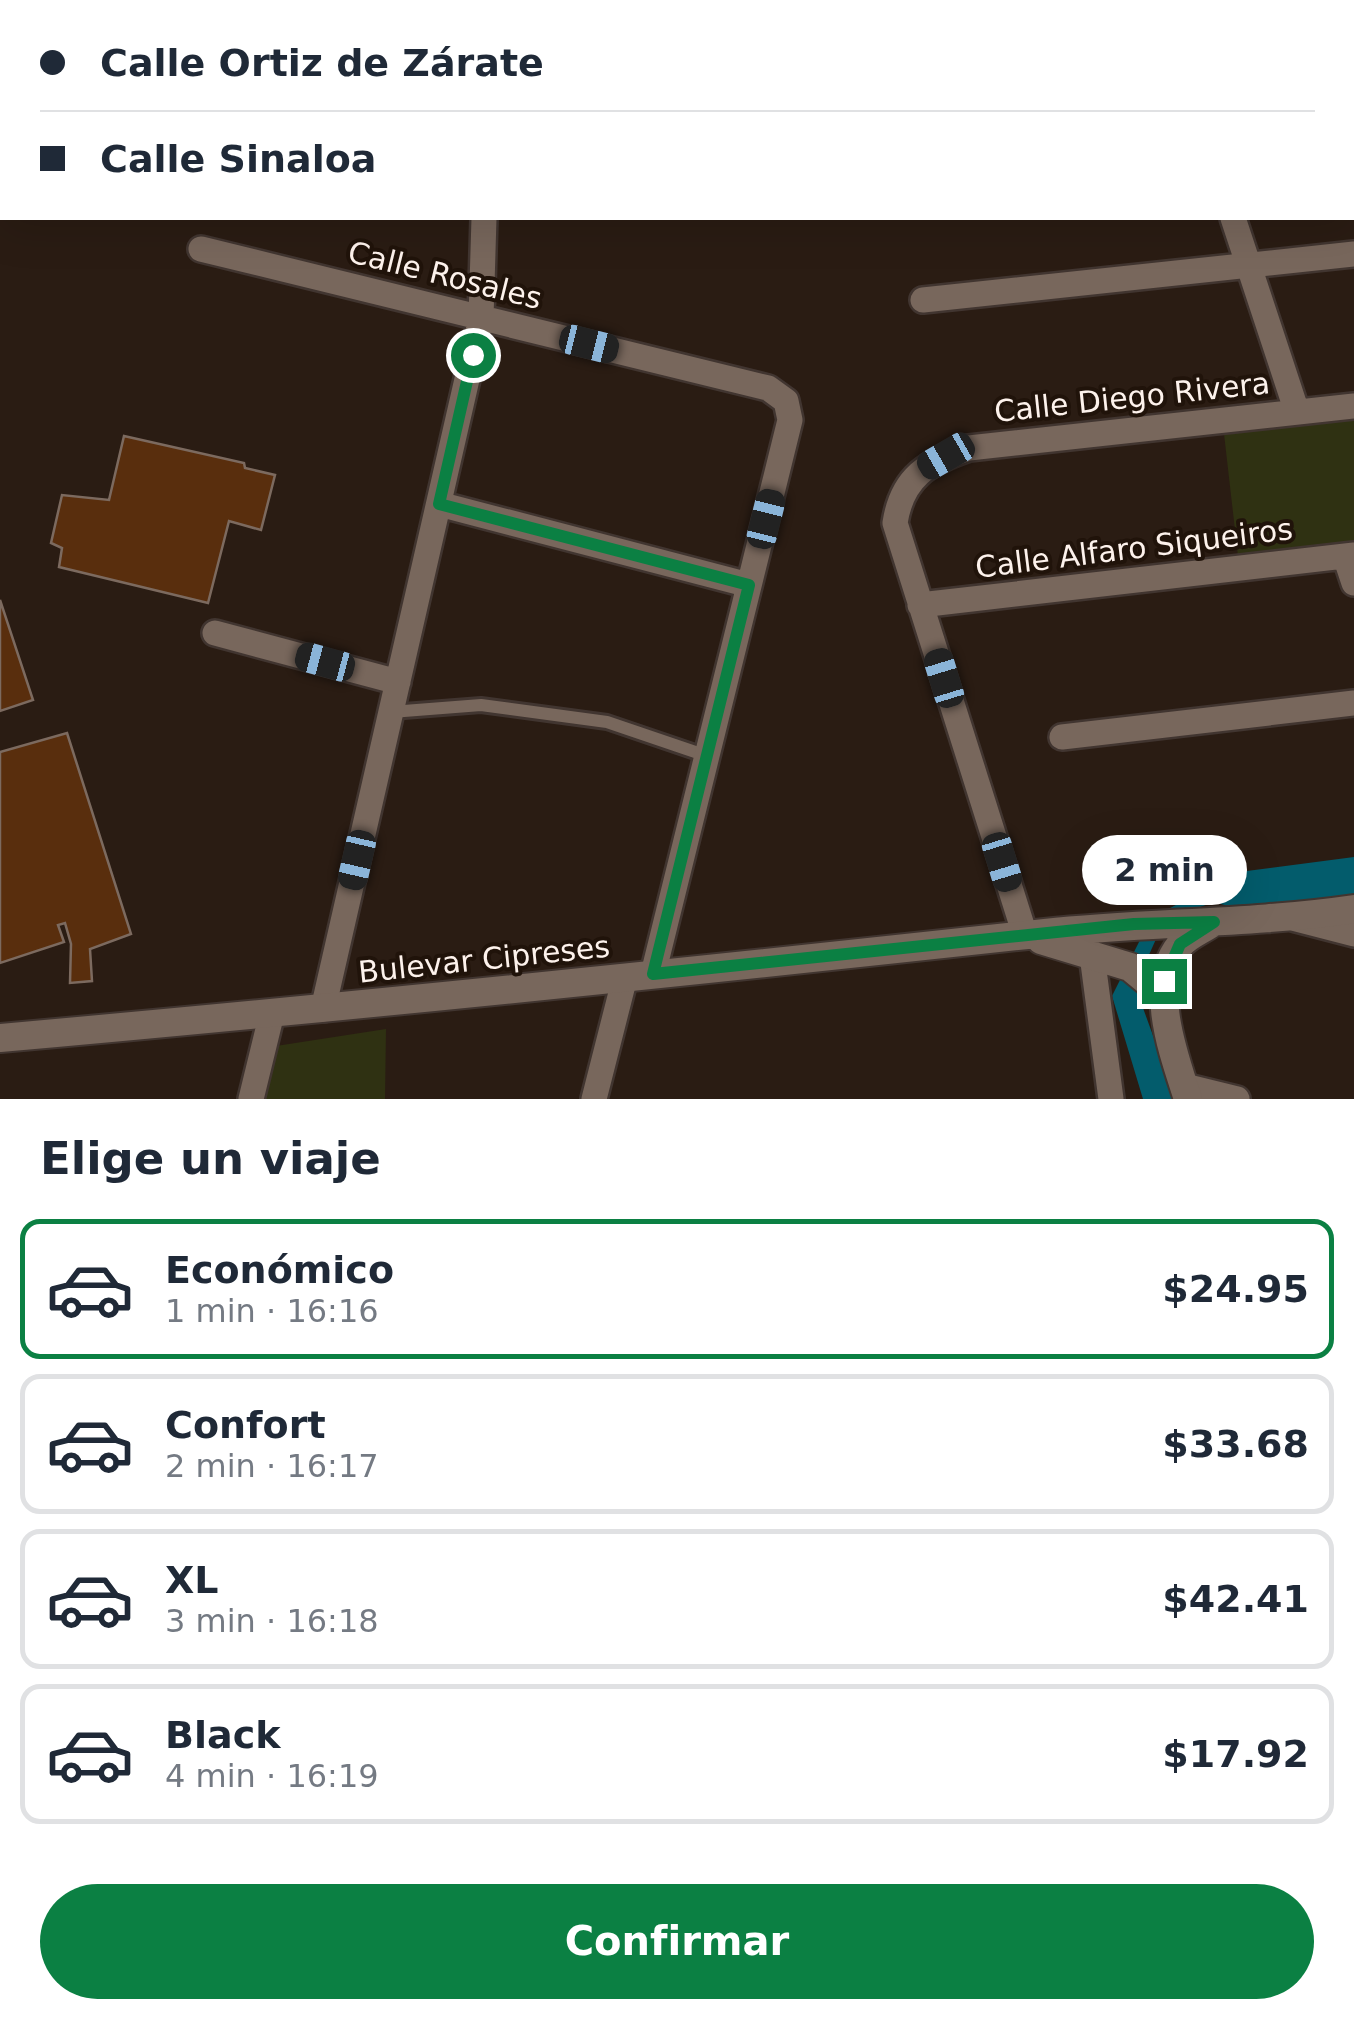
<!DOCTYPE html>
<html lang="es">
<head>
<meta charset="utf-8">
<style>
  :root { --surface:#fff; --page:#f2f2f3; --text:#1f2937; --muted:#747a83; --line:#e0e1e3; --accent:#0b8043 }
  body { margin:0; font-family:"DejaVu Sans",sans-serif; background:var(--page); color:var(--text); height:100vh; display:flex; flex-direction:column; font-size:38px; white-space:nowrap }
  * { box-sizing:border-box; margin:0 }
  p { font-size:32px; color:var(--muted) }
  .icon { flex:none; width:55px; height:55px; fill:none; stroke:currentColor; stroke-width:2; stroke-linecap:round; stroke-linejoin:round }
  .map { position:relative; height:1099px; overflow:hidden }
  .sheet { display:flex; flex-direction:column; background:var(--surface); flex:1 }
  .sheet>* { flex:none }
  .banner { position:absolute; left:0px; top:0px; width:1355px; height:220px; box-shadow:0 10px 40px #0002; display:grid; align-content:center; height:220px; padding:0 40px; background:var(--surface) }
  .end { position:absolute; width:45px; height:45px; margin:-22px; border:12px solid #0b8043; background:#fff; box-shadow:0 0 0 5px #fff }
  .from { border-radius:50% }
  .bubble { position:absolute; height:70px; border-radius:35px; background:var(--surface); box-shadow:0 10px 40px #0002; font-size:32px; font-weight:600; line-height:70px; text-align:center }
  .car { position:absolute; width:30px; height:60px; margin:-30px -15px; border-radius:12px; box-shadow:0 0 8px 2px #0007; background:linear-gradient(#222 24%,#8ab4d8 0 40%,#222 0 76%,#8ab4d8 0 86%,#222 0) }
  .banner b { display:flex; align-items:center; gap:35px; height:95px; font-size:38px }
  .banner b+b { border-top:2px solid var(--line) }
  .banner i { width:25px; height:25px; background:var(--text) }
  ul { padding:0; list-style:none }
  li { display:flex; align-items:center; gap:30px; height:140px; margin:0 20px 15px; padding:0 20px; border:5px solid var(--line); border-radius:20px }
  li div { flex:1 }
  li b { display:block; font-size:38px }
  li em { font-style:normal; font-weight:600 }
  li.selected { border-color:var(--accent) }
  li>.icon { width:90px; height:90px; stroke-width:1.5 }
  h2 { padding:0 40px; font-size:45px; line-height:120px }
  .button { display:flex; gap:20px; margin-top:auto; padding:20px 40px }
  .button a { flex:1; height:115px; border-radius:60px; background:var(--accent); color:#fff; font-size:40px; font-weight:600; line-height:115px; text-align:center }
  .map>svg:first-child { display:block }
</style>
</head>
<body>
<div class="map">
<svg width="1354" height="1099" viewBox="0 0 1354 1099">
  <rect width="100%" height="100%" fill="#2a1c13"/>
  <path fill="#2f3112" d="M1354 407V550L1239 565 1223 425Z
    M386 1029 385 1099H261L276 1046Z"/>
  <path fill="#035c6c" d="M1354 857V897L1245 911 1214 902 1189 911 1161 928 1148 957 1143 1008 1176 1099H1143L1112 996 1151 918 1239 872Z"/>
  <path fill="#592e0d" stroke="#7c6a5f" stroke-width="2.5" d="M124 436 244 463 245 468 275 475 261 530 229 521 208 603 59 567 62 548 51 543 62 495 109 500Z
    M0 600 33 700 0 711Z
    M67 733 131 934 90 949 92 981 70 983 71 944 65 923 58 925 64 942 0 963V752Z"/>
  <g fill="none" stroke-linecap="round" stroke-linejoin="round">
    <defs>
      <path id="service" d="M391 712 481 705 607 722 707 756"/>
      <path id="minor" d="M435 2V0
        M1352 106H1354
        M1233 218 1297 412
        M201 249 768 388 786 401 790 420 653 974
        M923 300 1354 254
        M439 504 749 585
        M1345 556 1354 583
        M920 605 1354 555
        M215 633 398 682
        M1062 737 1354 703
        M1296 919 1354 934
        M1025 935 895 523C902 477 928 462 969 448L1354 406
        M1092 955 1111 1099
        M323 1009 481 318 484 218
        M1184 1086 1237 1099
        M251 1099 272 1013
        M594 1099 625 977"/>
      <path id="tertiary" d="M1041 940 1130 967 1165 996
        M0 1038C349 1007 697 971 1045 933 1148 922 1251 924 1354 909
        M1188 1099C1174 1055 1147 986 1180 945 1187 936 1202 930 1212 923"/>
    </defs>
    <use href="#service" stroke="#413530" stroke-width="18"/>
    <use href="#minor" stroke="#413530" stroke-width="30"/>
    <use href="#tertiary" stroke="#413530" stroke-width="32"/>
    <use href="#service" stroke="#78675c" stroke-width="12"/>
    <use href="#minor" stroke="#78675c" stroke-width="25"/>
    <use href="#tertiary" stroke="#78675c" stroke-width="28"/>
  </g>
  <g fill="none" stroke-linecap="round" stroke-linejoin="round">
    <path stroke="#0b8043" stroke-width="12" d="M473 355 439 504 749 585 653 974 1134 924 1214 922 1180 944 1164 981"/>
  </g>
  <g text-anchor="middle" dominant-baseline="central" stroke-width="8" stroke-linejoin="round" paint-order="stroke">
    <g font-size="30" fill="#fdf2ec" stroke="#20130a">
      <text transform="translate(445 275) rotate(14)">Calle Rosales</text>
      <text transform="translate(1132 397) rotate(-6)">Calle Diego Rivera</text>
      <text transform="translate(1134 548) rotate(-7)">Calle Alfaro Siqueiros</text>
      <text transform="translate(484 959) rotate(-6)">Bulevar Cipreses</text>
    </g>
  </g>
</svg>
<i class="end from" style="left:473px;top:355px"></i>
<i class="end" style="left:1164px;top:981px"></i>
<div class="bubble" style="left:1082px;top:835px;width:165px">2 min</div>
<i class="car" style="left:589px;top:344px;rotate:104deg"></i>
<i class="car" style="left:946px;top:456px;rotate:240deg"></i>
<i class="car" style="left:766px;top:519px;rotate:14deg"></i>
<i class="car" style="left:325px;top:662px;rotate:285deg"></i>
<i class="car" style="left:944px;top:678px;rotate:343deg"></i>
<i class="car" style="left:357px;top:860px;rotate:193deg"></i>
<i class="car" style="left:1002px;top:862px;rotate:163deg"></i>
<div class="banner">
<b><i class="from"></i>Calle Ortiz de Zárate</b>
<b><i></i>Calle Sinaloa</b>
</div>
</div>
<section class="sheet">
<h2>Elige un viaje</h2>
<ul>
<li class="selected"><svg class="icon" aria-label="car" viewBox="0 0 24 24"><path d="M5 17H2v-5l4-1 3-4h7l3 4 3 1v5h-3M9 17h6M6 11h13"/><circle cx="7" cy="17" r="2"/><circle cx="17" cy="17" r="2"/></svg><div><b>Económico</b><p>1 min · 16:16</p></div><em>$24.95</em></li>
<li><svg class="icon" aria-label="car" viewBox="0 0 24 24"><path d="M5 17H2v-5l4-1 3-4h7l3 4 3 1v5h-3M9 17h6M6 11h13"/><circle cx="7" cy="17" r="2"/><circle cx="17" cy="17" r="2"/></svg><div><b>Confort</b><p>2 min · 16:17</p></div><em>$33.68</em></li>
<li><svg class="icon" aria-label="car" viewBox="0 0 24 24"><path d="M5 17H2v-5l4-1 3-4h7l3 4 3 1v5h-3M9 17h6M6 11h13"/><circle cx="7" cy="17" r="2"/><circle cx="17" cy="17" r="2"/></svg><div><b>XL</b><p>3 min · 16:18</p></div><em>$42.41</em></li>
<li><svg class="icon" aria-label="car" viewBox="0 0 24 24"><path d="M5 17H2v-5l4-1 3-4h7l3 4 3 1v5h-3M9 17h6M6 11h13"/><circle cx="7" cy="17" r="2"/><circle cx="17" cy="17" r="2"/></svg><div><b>Black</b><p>4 min · 16:19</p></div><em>$17.92</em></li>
</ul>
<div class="button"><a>Confirmar</a></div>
</section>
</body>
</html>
